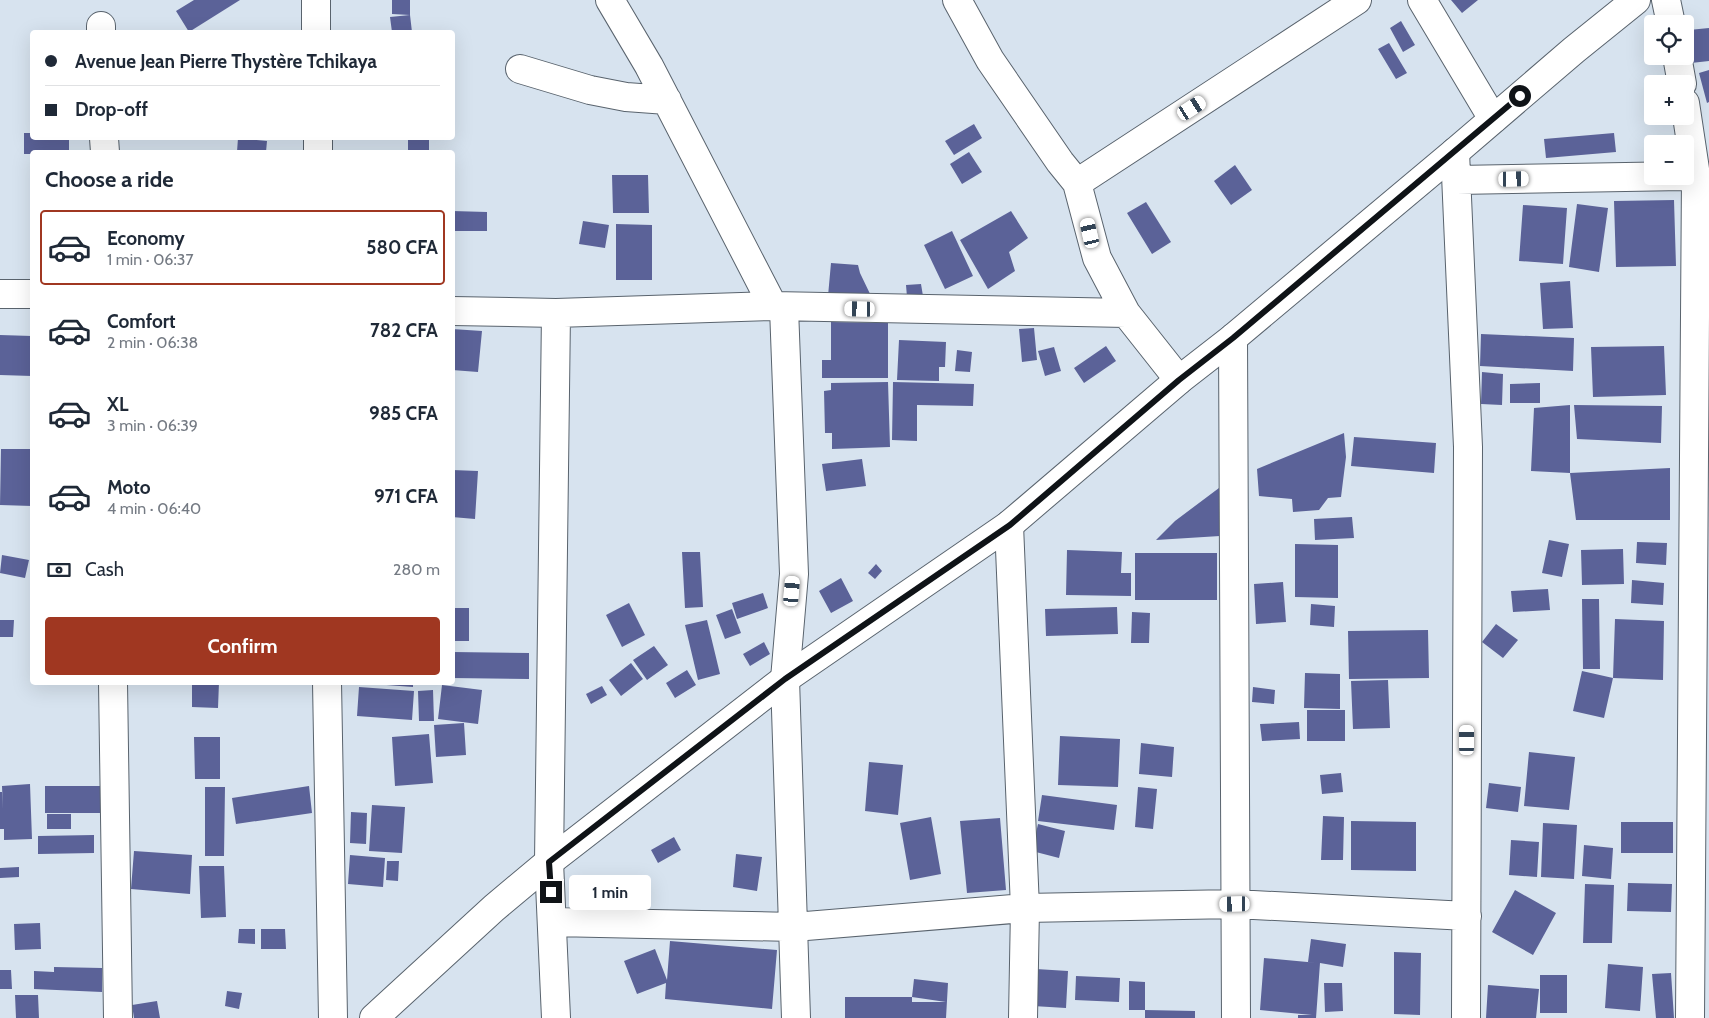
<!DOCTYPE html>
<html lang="en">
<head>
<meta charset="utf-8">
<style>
  :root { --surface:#fff; --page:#f6f6f7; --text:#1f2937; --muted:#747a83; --line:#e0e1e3; --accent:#a03721 }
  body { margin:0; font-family:Cabin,sans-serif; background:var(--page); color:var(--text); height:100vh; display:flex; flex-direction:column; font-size:19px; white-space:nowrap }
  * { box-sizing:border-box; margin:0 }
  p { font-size:16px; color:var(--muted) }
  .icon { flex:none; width:28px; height:28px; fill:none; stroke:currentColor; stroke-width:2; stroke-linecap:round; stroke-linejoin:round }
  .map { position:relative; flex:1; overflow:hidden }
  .details { position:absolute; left:30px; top:150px; width:425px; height:535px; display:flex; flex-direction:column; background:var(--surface); border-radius:5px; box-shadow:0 5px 20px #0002 }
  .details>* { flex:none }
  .guide { position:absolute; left:30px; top:30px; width:425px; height:110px; border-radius:5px; box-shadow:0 5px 20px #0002; display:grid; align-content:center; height:110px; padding:0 15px; background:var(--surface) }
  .fabs { position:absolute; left:1644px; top:15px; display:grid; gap:10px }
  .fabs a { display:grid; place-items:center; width:50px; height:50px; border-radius:5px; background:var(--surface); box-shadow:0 5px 20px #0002; font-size:25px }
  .end { position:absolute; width:22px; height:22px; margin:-11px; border:6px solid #0f1317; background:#fff; box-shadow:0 0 0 2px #fff }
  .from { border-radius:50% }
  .bubble { position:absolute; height:35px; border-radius:5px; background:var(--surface); box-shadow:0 5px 20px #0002; font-size:16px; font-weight:700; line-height:35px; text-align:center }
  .car { position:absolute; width:15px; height:30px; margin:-15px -8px; border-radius:6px; box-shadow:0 0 4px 1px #0007; background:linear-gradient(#fff 24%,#345 0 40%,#fff 0 76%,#345 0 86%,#fff 0) }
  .guide b { display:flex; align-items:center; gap:18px; height:48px; font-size:19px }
  .guide b+b { border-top:1px solid var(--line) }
  .guide i { width:12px; height:12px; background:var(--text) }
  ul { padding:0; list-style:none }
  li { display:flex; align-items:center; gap:15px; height:75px; margin:0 10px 8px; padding:0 5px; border:2px solid transparent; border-radius:5px }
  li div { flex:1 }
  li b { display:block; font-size:19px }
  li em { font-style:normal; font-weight:700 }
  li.on { border-color:var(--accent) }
  li>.icon { width:45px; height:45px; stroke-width:1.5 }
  h2 { padding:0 15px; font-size:22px; line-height:60px }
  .pay { display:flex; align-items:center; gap:12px; height:55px; padding:0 15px; font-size:19px }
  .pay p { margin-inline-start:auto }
  .action { display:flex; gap:10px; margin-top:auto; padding:10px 15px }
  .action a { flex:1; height:58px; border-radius:5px; background:var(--accent); color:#fff; font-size:20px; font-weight:700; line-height:58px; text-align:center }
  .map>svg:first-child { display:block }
</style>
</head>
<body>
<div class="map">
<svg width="1709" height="1018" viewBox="0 0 1709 1018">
  <rect width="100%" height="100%" fill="#d7e3ef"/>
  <path fill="#5b6298" d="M194 0H240L189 32 176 11Z
    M392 0H410V15L392 14Z
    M1451 0H1478L1462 13Z
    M410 15 412 32H392L390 17Z
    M1401 21 1415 45 1403 52 1390 28Z
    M1709 28V61L1691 63 1689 30Z
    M1389 43 1407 73 1396 79 1378 49Z
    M1709 70V102L1707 103 1699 73Z
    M974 124 982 138 954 155 945 141Z
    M24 133H32V138H69V152H32V154H24Z
    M1614 133 1616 152 1546 158 1544 139Z
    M238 138 267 141 266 152H237Z
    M408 138H429V152H408Z
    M969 152 982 172 962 184 950 164Z
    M1235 165 1252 190 1231 205 1214 181Z
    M612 175H648L649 213H613Z
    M1674 200 1676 266 1616 267 1614 201Z
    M1146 202 1171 242 1152 254 1127 213Z
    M1577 204 1608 208 1599 272 1569 267Z
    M1523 205 1567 208 1563 264 1519 261Z
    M452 211 487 212V231H452Z
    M1011 211 1028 238 1009 252 1015 271 988 289 960 240Z
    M583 221 609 225 605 248 579 244Z
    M616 224 652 225V280H616Z
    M952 231 973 276 945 289 924 245Z
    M831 263 858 265 860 273 872 298 828 296Z
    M1570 281 1573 328 1543 329 1540 283Z
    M921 284 923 296 907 297 906 285Z
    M831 322 888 323V378H822V360H831Z
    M1034 328 1037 360 1022 362 1019 329Z
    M452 329 482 331 478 372 452 370Z
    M1481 334 1574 338 1573 371 1480 366Z
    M0 335 32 336V376L0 375Z
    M899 340 946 342 945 367H939V381L897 380Z
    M1106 346 1116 361 1084 383 1074 368Z
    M1664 346 1666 395 1593 397 1591 347Z
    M1054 347 1061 371 1045 376 1038 351Z
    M957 350 972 352 970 372 955 371Z
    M1482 372 1503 374 1502 405 1481 404Z
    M888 382 890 447 832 449V433H825L824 391 831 390V383Z
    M893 382 974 384 973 406 917 405V441L892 440Z
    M1540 383V403H1510V384Z
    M1570 405V473L1531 471 1534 408Z
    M1574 405 1662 406 1661 443 1577 439Z
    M1344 433 1346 457 1341 497 1328 498 1319 510 1293 512 1292 499 1259 496 1257 469Z
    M1354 437 1436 443 1434 473 1351 466Z
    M1 449H32V506L0 505Z
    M862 459 866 486 826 491 822 464Z
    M1670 468V520H1576L1570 473Z
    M452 470 478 471 475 519 452 517Z
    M1219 488 1220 536 1156 540 1175 521Z
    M1352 517 1354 538 1315 540 1314 519Z
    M1549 540 1569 544 1562 577 1542 573Z
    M1637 542 1667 543 1666 565 1636 563Z
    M1295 544 1338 545V598L1295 597Z
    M1623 549 1624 584 1582 585 1581 550Z
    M1067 550 1122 552 1121 573H1131V596L1066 595Z
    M682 552H700L703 607 685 608Z
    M1135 553H1217V600H1135Z
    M2 555 29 560 25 578 0 573Z
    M876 564 882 571 875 579 868 573Z
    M841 578 853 601 831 613 819 591Z
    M1632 580 1664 583 1663 605 1631 603Z
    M1283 582 1286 622 1256 624 1254 584Z
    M1548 589 1550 610 1513 612 1511 591Z
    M763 593 768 608 737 619 732 603Z
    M1582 599H1599L1600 669H1583Z
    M629 603 645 635 622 647 606 615Z
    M1311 604 1335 606 1334 627 1310 625Z
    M1117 607 1118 634 1046 636 1045 609Z
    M452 608H469V641H452Z
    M732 609 741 633 725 639 716 615Z
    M1132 612 1150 613 1149 643H1131Z
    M1615 619 1664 621 1663 680 1613 678Z
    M0 620H14L13 637H0Z
    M707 620 720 674 698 680 685 625Z
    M1496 624 1518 640 1503 658 1482 642Z
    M1428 630 1429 678 1349 679 1348 631Z
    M764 642 770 654 750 666 743 654Z
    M654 646 668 665 647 680 633 660Z
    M452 652 529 653V679L452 678Z
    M631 663 643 679 621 696 609 680Z
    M687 670 696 685 675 698 666 683Z
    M1582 671 1613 678 1604 718 1573 711Z
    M1305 673 1340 674V709L1304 708Z
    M1388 680 1390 728 1353 729 1351 681Z
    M192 682H219L218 708 192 707Z
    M373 682H413V687L373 684Z
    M442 685 482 690 478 724 438 719Z
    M602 686 607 695 591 704 586 694Z
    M359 687 414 691 412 720 357 716Z
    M1253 687 1275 690 1274 704 1252 702Z
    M433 690 434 721H419L418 691Z
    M1307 710H1345V741H1307Z
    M1299 722 1300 739 1262 741 1260 724Z
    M464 723 466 755 436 757 434 725Z
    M429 734 433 783 395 786 392 737Z
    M1060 736 1120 739 1118 787 1058 785Z
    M194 737H220V779H195Z
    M1141 743 1174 747 1172 777 1139 774Z
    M1529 752 1575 757 1569 810 1524 806Z
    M869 762 903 765 898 815 865 811Z
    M1341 773 1343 792 1322 794 1320 775Z
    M1489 783 1521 787 1518 812 1486 808Z
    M30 784 32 839 4 840V829H0V792H2L3 809 2 786Z
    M45 786H100V813H45Z
    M309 786 312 813 236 824 232 798Z
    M205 787H225L224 856H205Z
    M1138 787 1157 789 1153 829 1135 827Z
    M1042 795 1117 805 1114 830 1038 821Z
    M372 805 405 807 402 853 369 851Z
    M351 812 367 813 366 844 350 843Z
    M47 814H71V829H47Z
    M1323 816 1344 817 1343 860H1321Z
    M931 817 941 874 910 880 900 823Z
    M1000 818 1006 890 967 893 960 821Z
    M1351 821 1416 822V871L1351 870Z
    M1621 822H1673V853H1621Z
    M1543 823 1577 825 1574 879 1541 877Z
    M1038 824 1065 831 1059 858 1032 851Z
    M94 835V853L38 854V836Z
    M674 837 681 850 658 863 651 850Z
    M1511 840 1539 842 1537 877 1509 875Z
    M1584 845 1613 848 1611 879 1582 876Z
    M134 851 192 855 190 894 131 889Z
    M736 854 762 857 757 891 733 887Z
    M350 855 385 858 383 887 348 884Z
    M387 861H399L398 881 386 880Z
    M199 866H224L226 917 201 918Z
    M19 867V877L0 878V868Z
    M625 875 627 891 616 892 614 876Z
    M1628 883 1672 884 1671 912 1627 911Z
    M1585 884 1614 885 1612 943H1583Z
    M1515 890 1556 913 1533 955 1492 932Z
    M40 923 41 949 15 950 14 924Z
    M239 929H255V944L238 943Z
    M261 929H285L286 949H261Z
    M1311 939 1346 944 1343 967 1320 963 1316 1018H1298V1015H1312L1260 1010 1264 958 1318 963 1308 962Z
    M670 941 777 950 772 1009 665 999 666 983 637 994 624 961 655 949 667 980Z
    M1394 952 1421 953 1420 1015 1394 1014Z
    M1608 964 1643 967 1640 1011 1605 1008Z
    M54 967 102 968V992L34 989V971L54 972Z
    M1036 969 1068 971 1066 1008 1033 1006Z
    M0 970H11L12 989H0Z
    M1671 973 1674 1018H1656L1652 974Z
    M1540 975H1567V1013H1540Z
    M1076 976 1120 978 1119 1002 1075 1000Z
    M914 979 948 983 946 1018H845V997H912V1002H946L912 997Z
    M1129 981 1145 982V1010H1129Z
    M1324 983H1342L1343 1011 1325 1012Z
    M1488 985 1539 989 1536 1018H1486Z
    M227 991 242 993 239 1009 225 1006Z
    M15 995H38L39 1018H16Z
    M157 1001 160 1018H134L132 1005Z
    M1145 1010 1195 1011V1018H1145Z"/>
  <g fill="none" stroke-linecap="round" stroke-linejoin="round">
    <defs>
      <path id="minor" d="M316 0V32
        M610 0 649 66 773 306
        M957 0 990 60 1060 162 1077 183 1097 258 1126 313 1179 380
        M1422 0 1493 119
        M1666 0 1671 24
        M101 26V32
        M1677 56 1682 84
        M520 69 590 90 626 97 667 100
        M1685 103 1696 176 1690 1018
        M104 138 105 152
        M318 138V152
        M1455 152 1468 447 1466 1018
        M1457 180 1683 176
        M1077 183 1357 0
        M0 294H32
        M784 308 794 574 785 679 796 1018
        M452 311 556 313 773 306 1126 313
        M1233 338 1236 1018
        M1009 525 1025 908 1023 1018
        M113 682 118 1018
        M327 682 333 1018
        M553 922 794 927 1025 908 1235 904 1467 916
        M556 1018 549 862 556 313"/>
      <path id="tertiary" d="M374 1018 494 908 549 862 785 679 1009 525 1179 380 1233 338 1455 152 1574 50 1636 0"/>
    </defs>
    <use href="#minor" stroke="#59636d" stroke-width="30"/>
    <use href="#tertiary" stroke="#59636d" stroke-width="30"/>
    <use href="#minor" stroke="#fff" stroke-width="28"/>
    <use href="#tertiary" stroke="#fff" stroke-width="28"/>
  </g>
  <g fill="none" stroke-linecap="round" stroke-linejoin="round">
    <path stroke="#0f1317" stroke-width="6" d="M551 892 549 862 785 679 1010 525 1179 380 1233 338 1520 96"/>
  </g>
</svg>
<div class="fabs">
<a><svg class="icon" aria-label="locate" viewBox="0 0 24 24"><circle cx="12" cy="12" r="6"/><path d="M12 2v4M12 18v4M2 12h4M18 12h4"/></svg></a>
<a>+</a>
<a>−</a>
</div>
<i class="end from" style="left:1520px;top:96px"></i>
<i class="end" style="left:551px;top:892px"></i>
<div class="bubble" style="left:569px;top:875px;width:82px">1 min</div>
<i class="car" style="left:1192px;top:108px;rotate:57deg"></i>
<i class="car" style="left:1514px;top:179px;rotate:89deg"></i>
<i class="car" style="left:1090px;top:233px;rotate:347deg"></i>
<i class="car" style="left:860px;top:309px;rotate:271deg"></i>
<i class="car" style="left:792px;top:591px;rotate:5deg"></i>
<i class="car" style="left:1467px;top:740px;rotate:0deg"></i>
<i class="car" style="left:1235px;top:904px;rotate:269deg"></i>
<div class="guide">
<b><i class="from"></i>Avenue Jean Pierre Thystère Tchikaya</b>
<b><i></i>Drop-off</b>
</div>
<section class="details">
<h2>Choose a ride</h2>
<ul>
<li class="on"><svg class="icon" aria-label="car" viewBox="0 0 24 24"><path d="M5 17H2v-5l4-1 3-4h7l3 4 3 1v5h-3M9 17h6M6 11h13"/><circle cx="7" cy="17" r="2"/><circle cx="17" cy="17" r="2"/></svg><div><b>Economy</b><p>1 min · 06:37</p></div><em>580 CFA</em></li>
<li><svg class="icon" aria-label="car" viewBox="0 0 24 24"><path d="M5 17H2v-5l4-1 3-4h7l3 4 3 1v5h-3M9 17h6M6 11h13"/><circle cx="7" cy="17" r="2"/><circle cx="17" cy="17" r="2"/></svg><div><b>Comfort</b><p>2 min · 06:38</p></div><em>782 CFA</em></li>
<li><svg class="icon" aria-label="car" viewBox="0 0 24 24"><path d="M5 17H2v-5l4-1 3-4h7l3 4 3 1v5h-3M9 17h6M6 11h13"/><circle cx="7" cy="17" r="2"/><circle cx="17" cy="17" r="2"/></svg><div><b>XL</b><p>3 min · 06:39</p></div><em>985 CFA</em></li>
<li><svg class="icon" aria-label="car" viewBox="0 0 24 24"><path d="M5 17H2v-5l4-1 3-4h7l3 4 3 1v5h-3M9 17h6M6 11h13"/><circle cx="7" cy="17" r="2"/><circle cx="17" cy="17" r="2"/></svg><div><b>Moto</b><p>4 min · 06:40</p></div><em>971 CFA</em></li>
</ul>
<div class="pay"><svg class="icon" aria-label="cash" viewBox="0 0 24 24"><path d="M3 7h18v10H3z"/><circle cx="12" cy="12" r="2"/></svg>Cash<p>280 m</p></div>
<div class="action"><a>Confirm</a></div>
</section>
</div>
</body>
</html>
